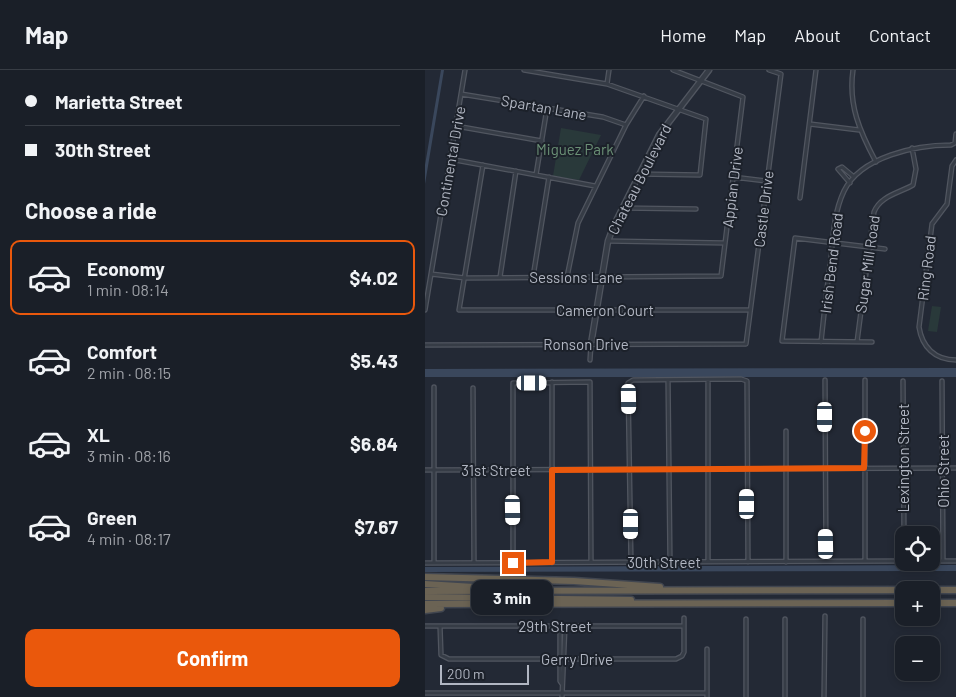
<!DOCTYPE html>
<html lang="en">
<head>
<meta charset="utf-8">
<style>
  :root { --surface:#1a1f28; --page:#232730; --text:#f1f3f6; --muted:#9fa2a8; --line:#383d45; --accent:#ea580c }
  body { margin:0; font-family:Barlow,sans-serif; background:var(--page); color:var(--text); height:100vh; display:flex; flex-direction:column; font-size:19px; white-space:nowrap }
  * { box-sizing:border-box; margin:0 }
  p { font-size:16px; color:var(--muted) }
  .icon { flex:none; width:28px; height:28px; fill:none; stroke:currentColor; stroke-width:2; stroke-linecap:round; stroke-linejoin:round }
  .map { position:relative; flex:1; overflow:hidden }
  .details { display:flex; flex-direction:column; background:var(--surface); width:425px }
  .details>* { flex:none }
  .guide { display:grid; align-content:center; height:110px; padding:0 25px; background:var(--surface) }
  .controls { position:absolute; left:470px; top:456px; display:grid; gap:10px }
  .controls a { display:grid; place-items:center; width:45px; height:45px; border-radius:10px; background:var(--surface); box-shadow:0 2px 8px #0003,0 0 0 1px var(--line); font-size:25px }
  .scale { position:absolute; left:15px; bottom:12px; width:89px; box-sizing:border-box; padding-left:5px; border:2px solid #b1b6c2; border-top:0; font-size:14px; line-height:18px; white-space:nowrap; color:#b1b6c2; -webkit-text-stroke:4px #1c212a; paint-order:stroke }
  .end { position:absolute; width:22px; height:22px; margin:-11px; border:6px solid #ea580c; background:#fff; box-shadow:0 0 0 2px #fff }
  .from { border-radius:50% }
  .bubble { position:absolute; height:35px; border-radius:10px; background:var(--surface); box-shadow:0 2px 8px #0003,0 0 0 1px var(--line); font-size:16px; font-weight:700; line-height:35px; text-align:center }
  .car { position:absolute; width:15px; height:30px; margin:-15px -8px; border-radius:6px; box-shadow:0 0 4px 1px #0007; background:linear-gradient(#fff 24%,#345 0 40%,#fff 0 76%,#345 0 86%,#fff 0) }
  .guide b { display:flex; align-items:center; gap:18px; height:48px; font-size:19px }
  .guide b+b { border-top:1px solid var(--line) }
  .guide i { width:12px; height:12px; background:var(--text) }
  ul { padding:0; list-style:none }
  li { display:flex; align-items:center; gap:15px; height:75px; margin:0 10px 8px; padding:0 15px; border:2px solid transparent; border-radius:10px }
  li div { flex:1 }
  li b { display:block; font-size:19px }
  li em { font-style:normal; font-weight:700 }
  li.selected { border-color:var(--accent) }
  li>.icon { width:45px; height:45px; stroke-width:1.5 }
  h2 { padding:0 25px; font-size:22px; line-height:60px }
  .cta { display:flex; gap:10px; margin-top:auto; padding:10px 25px }
  .cta a { flex:1; height:58px; border-radius:10px; background:var(--accent); color:#fff; font-size:20px; font-weight:700; line-height:58px; text-align:center }
  header { display:flex; align-items:center; gap:30px; box-sizing:border-box; height:70px; padding:0 25px; background:var(--surface); border-bottom:1px solid var(--line) }
  header strong { font-size:24px }
  nav { display:flex; gap:28px; margin-inline-start:auto; font-size:18px }
  main { display:flex; flex:1; min-height:0 }
  .map>svg:first-child { display:block }
</style>
</head>
<body>
<header>
<strong>Map</strong>
<nav><a>Home</a><a>Map</a><a>About</a><a>Contact</a></nav>
</header>
<main>
<section class="details">
<div class="guide">
<b><i class="from"></i>Marietta Street</b>
<b><i></i>30th Street</b>
</div>
<h2>Choose a ride</h2>
<ul>
<li class="selected"><svg class="icon" aria-label="car" viewBox="0 0 24 24"><path d="M5 17H2v-5l4-1 3-4h7l3 4 3 1v5h-3M9 17h6M6 11h13"/><circle cx="7" cy="17" r="2"/><circle cx="17" cy="17" r="2"/></svg><div><b>Economy</b><p>1 min · 08:14</p></div><em>$4.02</em></li>
<li><svg class="icon" aria-label="car" viewBox="0 0 24 24"><path d="M5 17H2v-5l4-1 3-4h7l3 4 3 1v5h-3M9 17h6M6 11h13"/><circle cx="7" cy="17" r="2"/><circle cx="17" cy="17" r="2"/></svg><div><b>Comfort</b><p>2 min · 08:15</p></div><em>$5.43</em></li>
<li><svg class="icon" aria-label="car" viewBox="0 0 24 24"><path d="M5 17H2v-5l4-1 3-4h7l3 4 3 1v5h-3M9 17h6M6 11h13"/><circle cx="7" cy="17" r="2"/><circle cx="17" cy="17" r="2"/></svg><div><b>XL</b><p>3 min · 08:16</p></div><em>$6.84</em></li>
<li><svg class="icon" aria-label="car" viewBox="0 0 24 24"><path d="M5 17H2v-5l4-1 3-4h7l3 4 3 1v5h-3M9 17h6M6 11h13"/><circle cx="7" cy="17" r="2"/><circle cx="17" cy="17" r="2"/></svg><div><b>Green</b><p>4 min · 08:17</p></div><em>$7.67</em></li>
</ul>
<div class="cta"><a>Confirm</a></div>
</section>
<div class="map">
<svg width="531" height="627" viewBox="0 0 531 627">
  <rect width="100%" height="100%" fill="#232935"/>
  <path fill="#29393a" d="M136 58 176 65 154 110 128 106Z
    M507 236 516 237 512 262 503 261Z"/>
  <path fill="#3a475c" d="M16 0H19L0 114V95Z
    M531 298V307H0V299Z
    M531 495V501L0 502V497Z"/>
  <g fill="none" stroke-linecap="round" stroke-linejoin="round">
    <defs>
      <path id="minor" d="M99 0 182 14 281 49 275 105 214 104
        M428 0C423 35 435 62 451 92
        M182 14 184 0
        M36 24 178 47 201 55
        M385 54 434 60
        M31 56 117 71
        M25 89 170 116
        M531 90 527 96 522 134 507 154 494 257C497 277 510 290 531 290
        M58 95 34 240H325
        M111 105 122 38
        M308 107 341 111
        M425 113 413 99 417 97 429 107
        M375 128 391 0
        M198 138 271 139
        M183 171 300 173
        M6 204 40 208 296 206 318 27 248 0
        M75 207 91 101
        M108 207 124 107
        M142 207 153 153 201 55 219 26
        M0 240 40 0
        M396 272C399 244 402 216 406 188 408 166 409 142 419 121 436 86 492 75 526 75L530 73 531 64
        M432 272 449 142C455 126 474 123 488 115L491 99 487 78
        M447 272 357 271 370 168 460 179
        M0 275 321 274 356 4 344 0
        M165 290 166 274
        M243 310 245 492
        M400 310 401 491
        M283 311V492
        M478 311 479 465
        M517 311 518 491
        M127 312V493
        M9 317V493
        M48 318 49 493
        M361 361V492
        M0 400 531 398
        M440 491V310
        M506 491H531
        M206 492 203 313 208 310 316 309 322 311 323 492
        M0 493 479 491
        M88 493V313L165 312 166 492
        M321 549V627
        M360 549V627
        M438 549V627
        M0 556H259
        M15 556 16 585 24 589H251L257 586 259 582V548
        M135 556V611L137 614
        M0 623H282
        M137 627 140 556
        M282 627V579
        M399 627 400 546"/>
      <path id="tertiary" d="M166 274 183 171 189 155 234 65 284 0"/>
      <path id="motorway" d="M0 507 149 511 235 517
        M0 514 49 517
        M0 521 531 520
        M0 527 206 530
        M506 533H531
        M0 534 479 533
        M0 540 16 538"/>
    </defs>
    <use href="#minor" stroke="#515660" stroke-width="5.5"/>
    <use href="#tertiary" stroke="#515660" stroke-width="7"/>
    <use href="#motorway" stroke="#414650" stroke-width="9"/>
    <use href="#minor" stroke="#363c46" stroke-width="3"/>
    <use href="#tertiary" stroke="#363c46" stroke-width="4.5"/>
    <use href="#motorway" stroke="#6b6354" stroke-width="6"/>
  </g>
  <g fill="none" stroke-linecap="round" stroke-linejoin="round">
    <path stroke="#ea580c" stroke-width="6" d="M88 493 127 492V400L439 398 440 361"/>
  </g>
  <g text-anchor="middle" dominant-baseline="central" stroke-width="4" stroke-linejoin="round" paint-order="stroke">
    <g font-size="15" fill="#b1b6c2" stroke="#1c212a">
      <text transform="translate(119 37) rotate(10)">Spartan Lane</text>
      <text transform="translate(25 91) rotate(-80)">Continental Drive</text>
      <text transform="translate(214 109) rotate(-63)">Chateau Boulevard</text>
      <text transform="translate(307 117) rotate(-83)">Appian Drive</text>
      <text transform="translate(338 139) rotate(-83)">Castle Drive</text>
      <text transform="translate(406 193) rotate(-83)">Irish Bend Road</text>
      <text transform="translate(442 194) rotate(-82)">Sugar Mill Road</text>
      <text transform="translate(501 198) rotate(-83)">Ring Road</text>
      <text x="151" y="207">Sessions Lane</text>
      <text x="180" y="240">Cameron Court</text>
      <text x="161" y="274">Ronson Drive</text>
      <text transform="translate(478 388) rotate(-90)">Lexington Street</text>
      <text x="71" y="400">31st Street</text>
      <text transform="translate(518 401) rotate(-90)">Ohio Street</text>
      <text x="239" y="492">30th Street</text>
      <text x="130" y="556">29th Street</text>
      <text x="152" y="589">Gerry Drive</text>
    </g>
    <g font-size="15" fill="#6b9076" stroke="#1c212a">
      <text x="150" y="79">Miguez Park</text>
    </g>
  </g>
</svg>
<div class="controls">
<a><svg class="icon" aria-label="locate" viewBox="0 0 24 24"><circle cx="12" cy="12" r="6"/><path d="M12 2v4M12 18v4M2 12h4M18 12h4"/></svg></a>
<a>+</a>
<a>−</a>
</div>
<div class="scale">200 m</div>
<i class="end from" style="left:440px;top:361px"></i>
<i class="end" style="left:88px;top:493px"></i>
<div class="bubble" style="left:46px;top:510px;width:82px">3 min</div>
<i class="car" style="left:107px;top:313px;rotate:90deg"></i>
<i class="car" style="left:204px;top:329px;rotate:179deg"></i>
<i class="car" style="left:400px;top:347px;rotate:180deg"></i>
<i class="car" style="left:322px;top:434px;rotate:0deg"></i>
<i class="car" style="left:88px;top:440px;rotate:179deg"></i>
<i class="car" style="left:206px;top:454px;rotate:180deg"></i>
<i class="car" style="left:401px;top:474px;rotate:359deg"></i>
</div>
</main>
</body>
</html>
